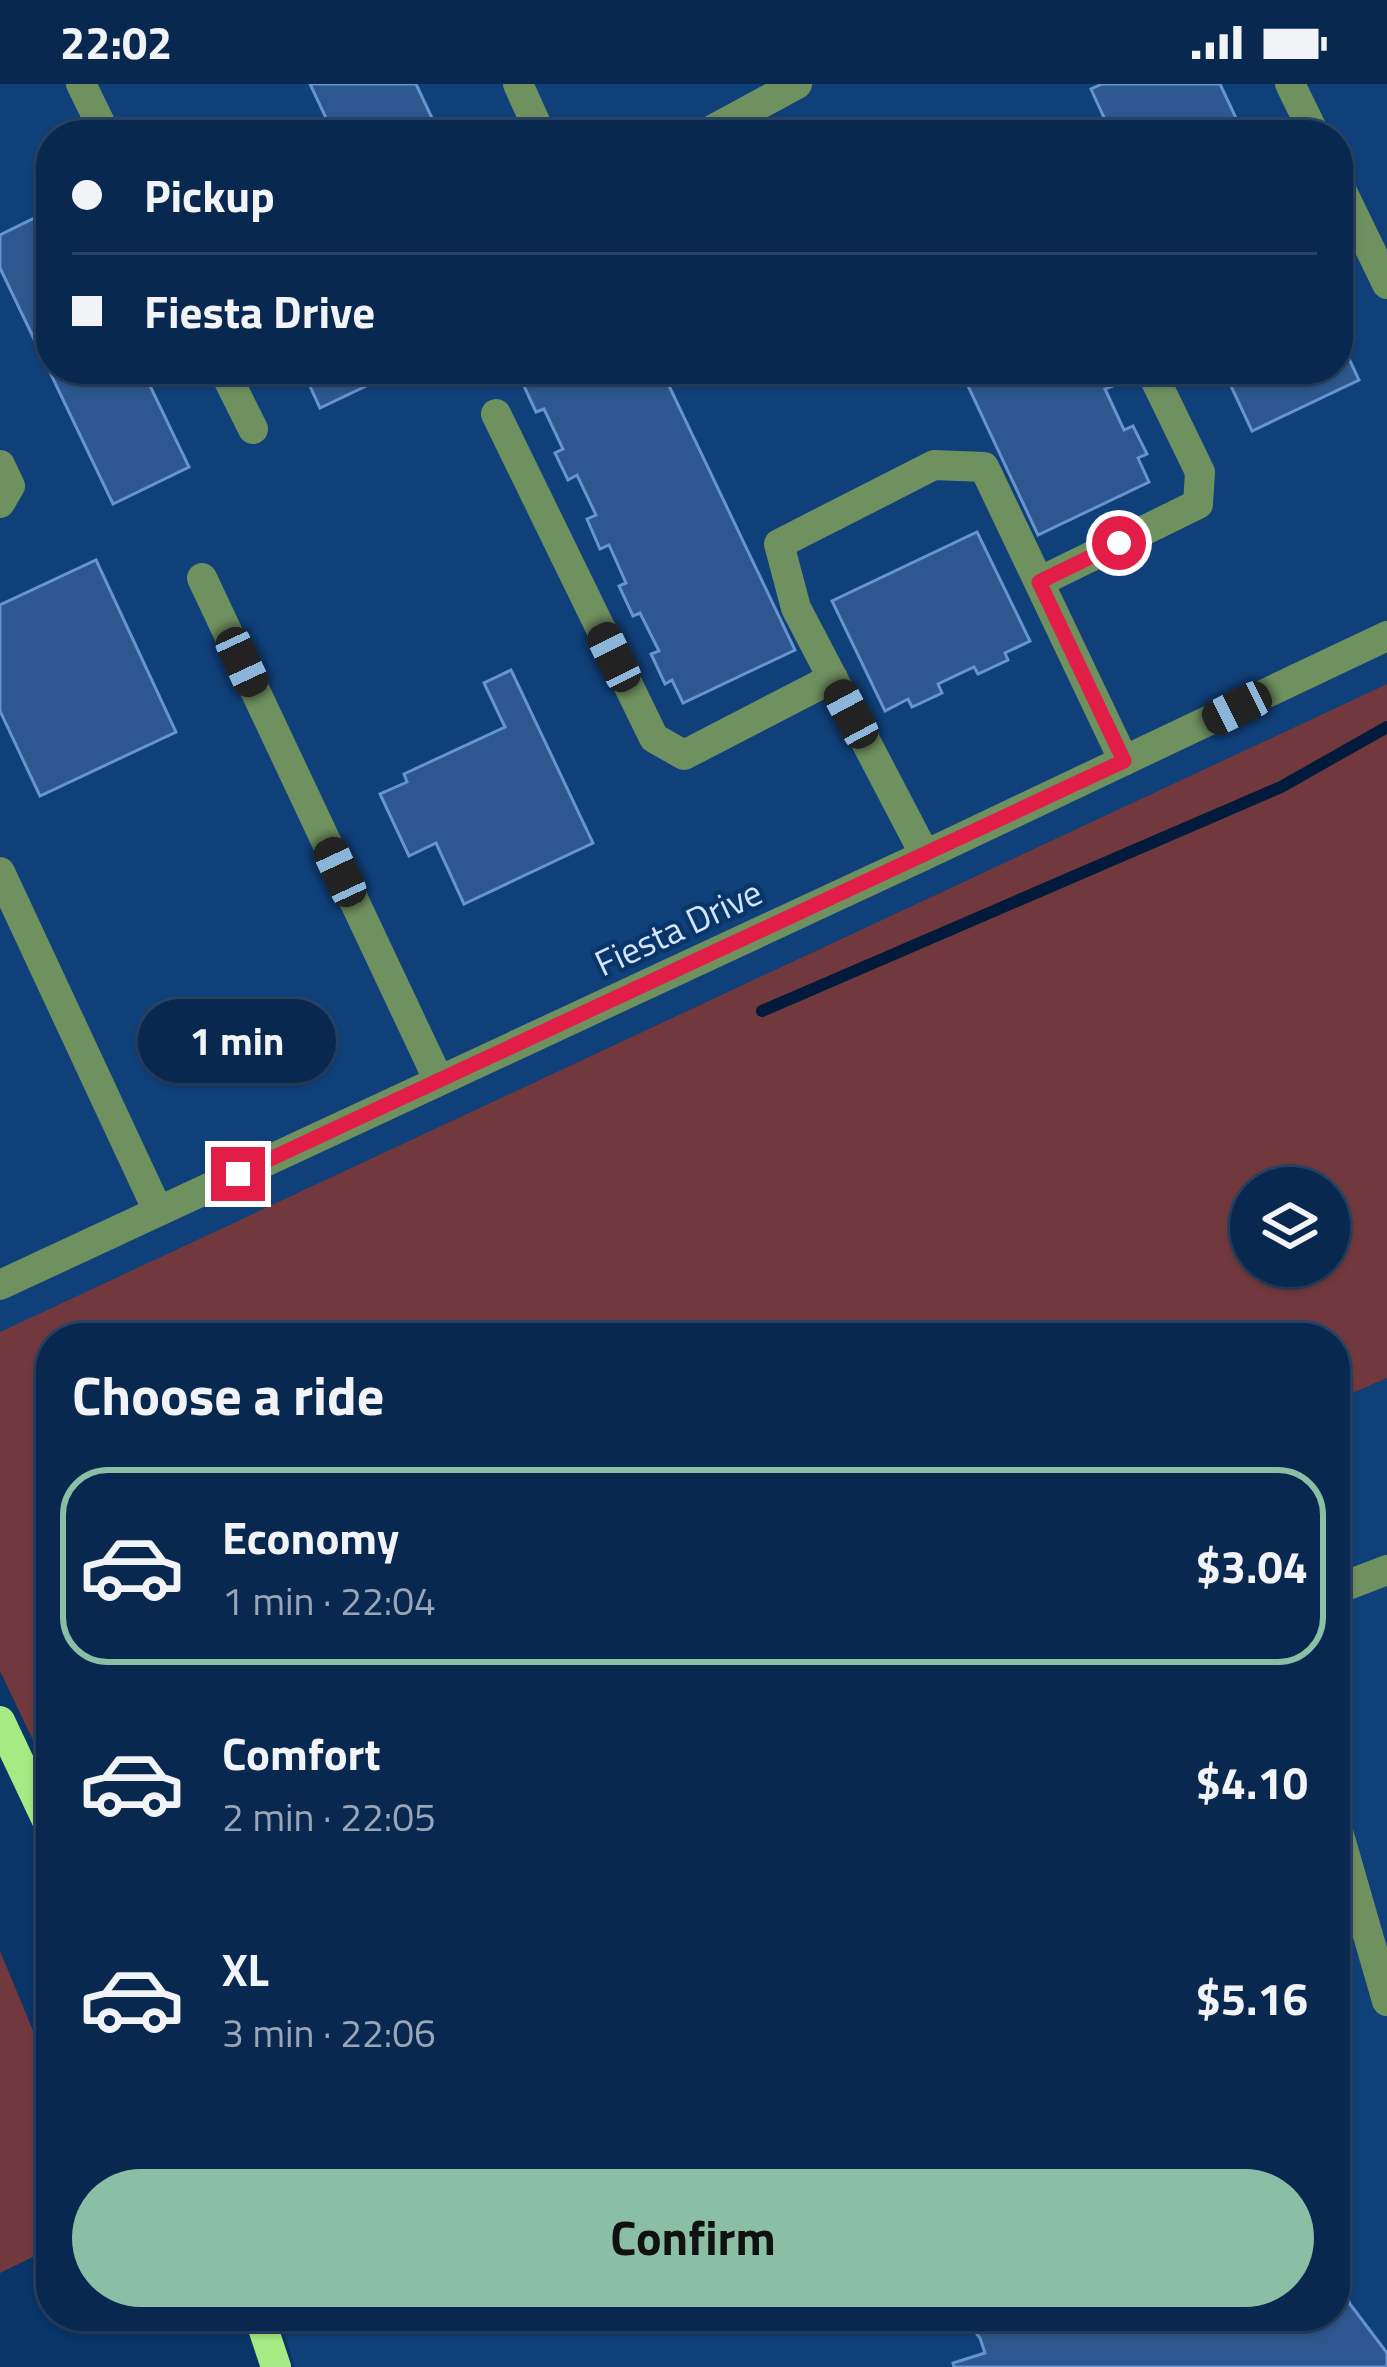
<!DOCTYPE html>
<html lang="en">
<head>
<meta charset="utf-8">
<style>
  :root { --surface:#08284f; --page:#163459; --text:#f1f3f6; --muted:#98a6b7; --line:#294466; --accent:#8abfa5 }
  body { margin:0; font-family:"Titillium Web",sans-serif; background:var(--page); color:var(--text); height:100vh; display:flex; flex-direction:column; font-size:45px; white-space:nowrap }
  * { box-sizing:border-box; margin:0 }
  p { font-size:39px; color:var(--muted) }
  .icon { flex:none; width:66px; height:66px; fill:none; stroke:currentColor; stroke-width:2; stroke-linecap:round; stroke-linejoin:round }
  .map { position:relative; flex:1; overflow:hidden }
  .sheet { position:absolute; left:36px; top:1239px; width:1314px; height:1008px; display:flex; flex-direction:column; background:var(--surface); border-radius:48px; box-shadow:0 3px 9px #0004,0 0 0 3px var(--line) }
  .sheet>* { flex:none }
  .guide { position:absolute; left:36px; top:36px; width:1317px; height:264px; border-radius:48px; box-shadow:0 3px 9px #0004,0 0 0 3px var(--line); display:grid; align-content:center; height:264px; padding:0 36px; background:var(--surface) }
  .tools { position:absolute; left:1230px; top:1083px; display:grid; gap:24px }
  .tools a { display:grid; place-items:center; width:120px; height:120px; border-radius:50%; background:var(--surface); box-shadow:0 3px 9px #0004,0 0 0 3px var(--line); font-size:60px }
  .end { position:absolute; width:54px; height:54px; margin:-27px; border:15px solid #e11d48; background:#fff; box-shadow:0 0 0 6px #fff }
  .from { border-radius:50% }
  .bubble { position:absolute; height:84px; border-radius:42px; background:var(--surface); box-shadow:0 3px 9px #0004,0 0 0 3px var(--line); font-size:39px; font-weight:700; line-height:84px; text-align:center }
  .car { position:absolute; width:36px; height:72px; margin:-36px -18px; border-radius:15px; box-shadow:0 0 9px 3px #0007; background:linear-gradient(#222 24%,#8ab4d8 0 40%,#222 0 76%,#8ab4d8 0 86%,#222 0) }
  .guide b { display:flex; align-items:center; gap:42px; height:114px; font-size:45px }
  .guide b+b { border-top:3px solid var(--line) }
  .guide i { width:30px; height:30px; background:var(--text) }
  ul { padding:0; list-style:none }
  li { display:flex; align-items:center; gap:36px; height:198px; margin:0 24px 18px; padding:0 12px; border:6px solid transparent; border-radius:48px }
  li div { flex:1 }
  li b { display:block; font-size:45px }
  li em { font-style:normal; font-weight:700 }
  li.active { border-color:var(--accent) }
  li>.icon { width:108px; height:108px; stroke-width:1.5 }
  h2 { padding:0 36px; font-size:54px; line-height:144px }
  .primary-button { display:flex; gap:24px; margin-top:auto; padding:24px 36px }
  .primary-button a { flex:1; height:138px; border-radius:72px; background:var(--accent); color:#111; font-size:48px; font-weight:700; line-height:138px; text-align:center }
  .status { display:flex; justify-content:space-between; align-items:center; height:84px; padding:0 60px; background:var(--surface); direction:ltr }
  .status svg { height:33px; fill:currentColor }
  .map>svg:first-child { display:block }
</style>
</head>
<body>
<div class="status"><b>22:02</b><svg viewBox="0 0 49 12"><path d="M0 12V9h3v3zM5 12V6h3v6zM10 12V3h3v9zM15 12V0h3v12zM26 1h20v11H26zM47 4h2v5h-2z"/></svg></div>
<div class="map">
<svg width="1387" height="2283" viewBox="0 0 1387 2283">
  <rect width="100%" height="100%" fill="#0a3569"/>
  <path fill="#10407a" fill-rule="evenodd" d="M0 0H1387V600L0 1248ZM51 51H1338V285H51Z
    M1387 1294V2283H295L279 2232H1335V1318Z"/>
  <path fill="#71393d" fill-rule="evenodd" d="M1387 600V1294L1335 1317V1254H51V1694L0 1587V1248ZM1251 1104H1329V1182H1251Z
    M0 1867 51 1990V2164L0 2189Z"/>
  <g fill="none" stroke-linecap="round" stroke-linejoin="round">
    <path stroke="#021b3d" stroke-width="12" d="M762 927 1281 703 1387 643"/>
  </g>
  <path fill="#2d578e" stroke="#6793ce" stroke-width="3" d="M310 0H416L440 51H334Z
    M1102 0H1220L1244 51H1112L1091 5Z
    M51 126V285H142L189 383 113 420 0 184V151Z
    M1338 251 1359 296 1252 347 1223 285H1338Z
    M302 285H384L387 292 320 324Z
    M525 285H661L795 566 683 619 672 596 665 600 651 570 659 567 640 529 633 532 619 502 626 499 609 461 600 465 587 435 596 431 577 391 568 396 555 369 563 365 544 325 536 328 523 300 531 296Z
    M960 285H1105L1113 302 1105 305 1124 346 1133 342 1147 370 1138 374 1149 398 1038 451Z
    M977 448 1030 557 1005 569 1008 576 978 590 974 583 938 600 942 609 912 623 908 615 885 627 832 517Z
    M96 476 176 648 40 712 0 627V521Z
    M511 586 593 759 464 820 436 759 409 772 380 710 407 698 404 690 505 643 484 599Z
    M1335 2176 1350 2220 1387 2269V2283H954L953 2279 985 2269 980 2254 963 2232H1335Z"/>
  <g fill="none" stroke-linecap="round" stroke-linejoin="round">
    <path stroke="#6f905f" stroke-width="30" d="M81 0 106 51
      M518 0 541 51
      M1290 0 1315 51
      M703 51 797 0
      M1338 99 1387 200
      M223 285 253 345
      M496 330 654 654 684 671 833 594
      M0 381 10 402 0 419
      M202 494 439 997
      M1039 498 1198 420 1200 388 1150 285
      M925 771 796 524 779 460 934 381 984 383 1124 677
      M0 788 158 1127
      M0 1201 925 771 1387 552
      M1335 1506 1387 1486
      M1335 1737 1387 1917"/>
    <path stroke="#a5ea82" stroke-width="30" d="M0 1637 51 1745
      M259 2232 276 2283"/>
  </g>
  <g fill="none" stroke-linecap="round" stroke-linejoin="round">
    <path stroke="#e11d48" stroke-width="15" d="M238 1090 1124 677 1039 498 1119 459"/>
  </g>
  <g text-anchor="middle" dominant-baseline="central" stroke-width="9" stroke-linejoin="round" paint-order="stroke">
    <g font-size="36" fill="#d2e5fe" stroke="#0a3569">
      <text transform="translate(678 843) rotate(-25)">Fiesta Drive</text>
    </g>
  </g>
</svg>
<div class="tools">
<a><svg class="icon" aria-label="layers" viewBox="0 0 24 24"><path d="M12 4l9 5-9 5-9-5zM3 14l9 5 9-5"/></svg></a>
</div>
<i class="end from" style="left:1119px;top:459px"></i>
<i class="end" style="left:238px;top:1090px"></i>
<div class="bubble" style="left:138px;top:915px;width:198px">1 min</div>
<i class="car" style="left:614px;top:573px;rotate:334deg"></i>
<i class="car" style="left:242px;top:578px;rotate:155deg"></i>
<i class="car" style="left:1237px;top:624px;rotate:244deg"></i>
<i class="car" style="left:851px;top:630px;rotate:332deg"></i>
<i class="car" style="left:340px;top:788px;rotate:335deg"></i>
<div class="guide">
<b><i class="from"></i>Pickup</b>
<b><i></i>Fiesta Drive</b>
</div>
<section class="sheet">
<h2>Choose a ride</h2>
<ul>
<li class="active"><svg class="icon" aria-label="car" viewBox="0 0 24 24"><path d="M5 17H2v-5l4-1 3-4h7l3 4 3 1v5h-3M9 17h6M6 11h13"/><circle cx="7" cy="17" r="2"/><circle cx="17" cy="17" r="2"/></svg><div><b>Economy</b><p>1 min · 22:04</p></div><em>$3.04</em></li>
<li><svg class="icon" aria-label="car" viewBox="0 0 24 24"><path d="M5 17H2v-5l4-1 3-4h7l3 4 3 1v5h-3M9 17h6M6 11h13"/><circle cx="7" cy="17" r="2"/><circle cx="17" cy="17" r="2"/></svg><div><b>Comfort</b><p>2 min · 22:05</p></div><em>$4.10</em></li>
<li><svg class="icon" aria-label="car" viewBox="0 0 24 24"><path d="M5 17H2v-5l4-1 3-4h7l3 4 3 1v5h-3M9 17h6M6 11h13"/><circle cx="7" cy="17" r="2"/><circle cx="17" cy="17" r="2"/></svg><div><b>XL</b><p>3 min · 22:06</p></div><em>$5.16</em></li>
</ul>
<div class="primary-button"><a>Confirm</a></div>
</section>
</div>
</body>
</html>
